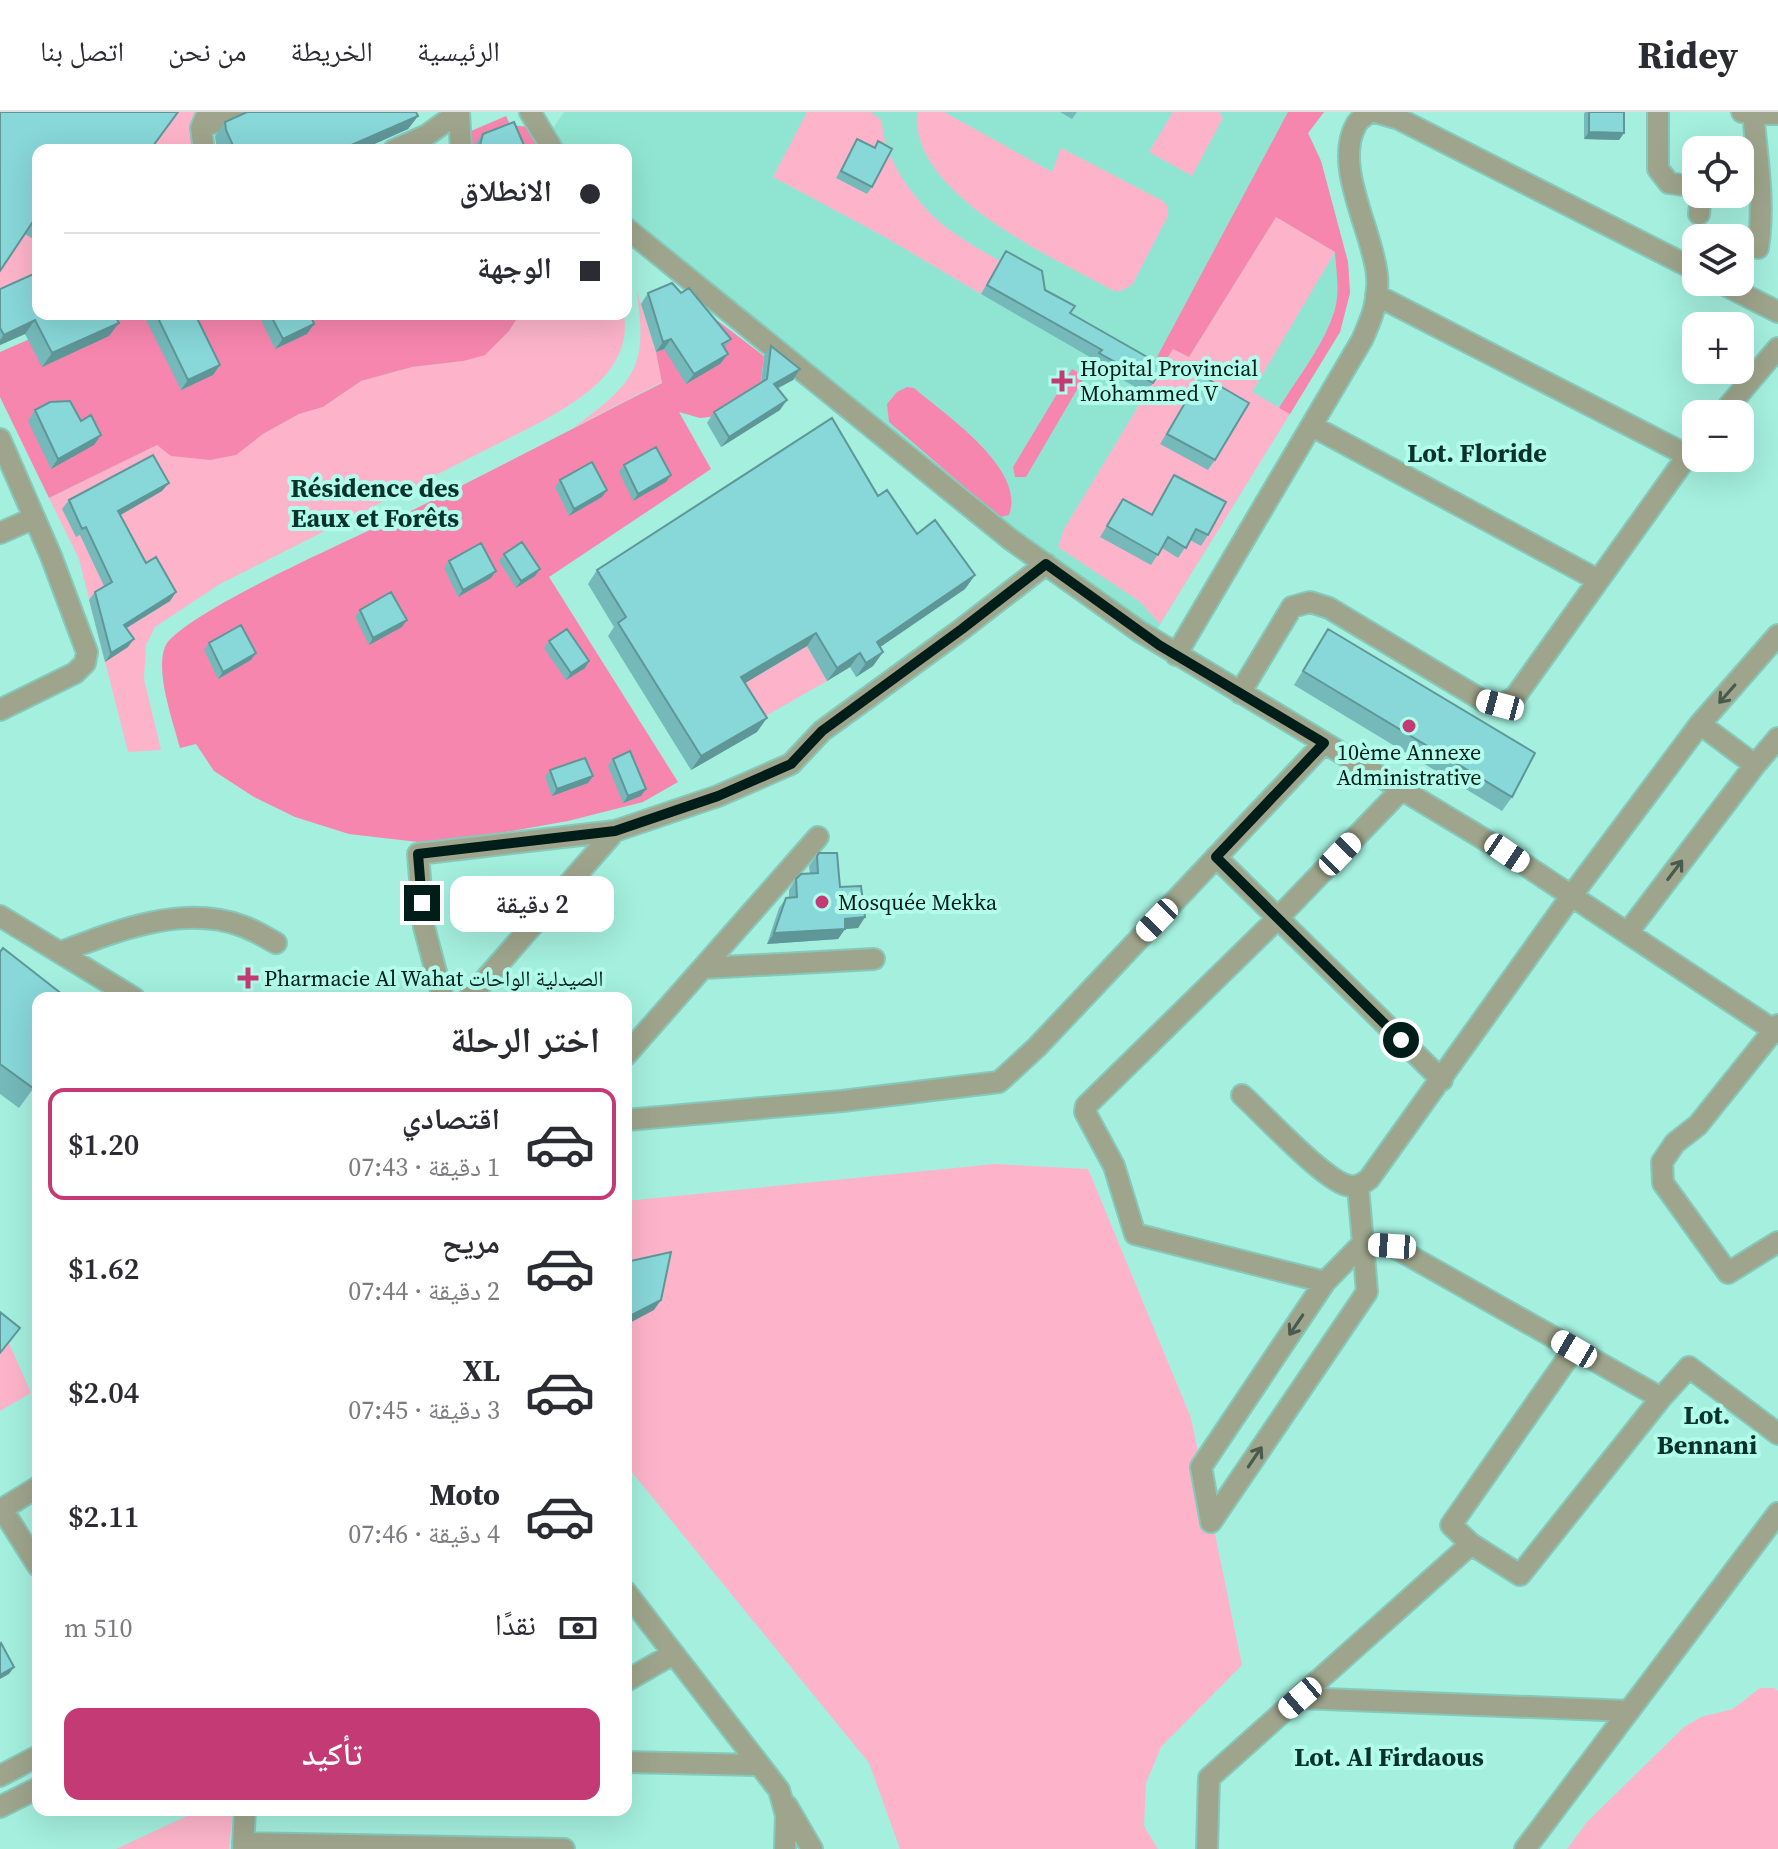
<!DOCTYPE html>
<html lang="ar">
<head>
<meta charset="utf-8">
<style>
  :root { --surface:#fff; --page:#f2f2f3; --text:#2b2b33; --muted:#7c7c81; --line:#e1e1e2; --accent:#c43a75 }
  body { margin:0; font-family:"Source Serif 4","Noto Naskh Arabic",serif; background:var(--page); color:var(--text); direction:rtl; height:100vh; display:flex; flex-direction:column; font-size:30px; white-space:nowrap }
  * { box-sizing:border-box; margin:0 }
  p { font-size:26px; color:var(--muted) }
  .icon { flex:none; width:44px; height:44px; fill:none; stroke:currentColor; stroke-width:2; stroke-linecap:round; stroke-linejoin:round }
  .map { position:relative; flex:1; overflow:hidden; direction:ltr }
  .drawer { position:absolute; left:32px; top:880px; width:600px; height:824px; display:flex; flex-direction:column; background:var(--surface); border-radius:16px; box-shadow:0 8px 32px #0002; direction:rtl }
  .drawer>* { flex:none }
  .guide { position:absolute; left:32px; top:32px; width:600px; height:176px; border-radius:16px; box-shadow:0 8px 32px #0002; direction:rtl; display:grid; align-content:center; height:176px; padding:0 32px; background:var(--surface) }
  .controls { position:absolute; left:1682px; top:24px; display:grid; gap:16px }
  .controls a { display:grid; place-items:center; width:72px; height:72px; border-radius:16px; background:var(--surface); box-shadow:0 8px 32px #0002; font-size:40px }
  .end { position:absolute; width:36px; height:36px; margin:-18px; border:10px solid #001e19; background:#fff; box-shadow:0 0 0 4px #fff }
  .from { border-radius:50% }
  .bubble { position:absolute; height:56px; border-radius:16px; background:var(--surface); box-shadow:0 8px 32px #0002; font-size:26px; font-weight:600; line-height:56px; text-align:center; direction:rtl }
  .car { position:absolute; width:24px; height:48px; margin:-24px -12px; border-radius:10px; box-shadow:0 0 6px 2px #0007; background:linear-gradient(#fff 24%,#345 0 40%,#fff 0 76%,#345 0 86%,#fff 0) }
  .guide b { display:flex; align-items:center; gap:28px; height:76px; font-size:30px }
  .guide b+b { border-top:2px solid var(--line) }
  .guide i { width:20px; height:20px; background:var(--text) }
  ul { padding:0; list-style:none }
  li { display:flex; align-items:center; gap:24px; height:112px; margin:0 16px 12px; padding:0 16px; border:4px solid transparent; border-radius:16px }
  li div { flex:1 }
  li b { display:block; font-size:30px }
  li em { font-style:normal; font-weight:600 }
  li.selected { border-color:var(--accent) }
  li>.icon { width:72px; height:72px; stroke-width:1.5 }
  h2 { padding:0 32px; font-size:36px; line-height:96px }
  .pay { display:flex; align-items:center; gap:20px; height:88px; padding:0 32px; font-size:30px }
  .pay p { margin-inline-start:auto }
  .button { display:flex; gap:16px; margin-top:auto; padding:16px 32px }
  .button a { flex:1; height:92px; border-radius:16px; background:var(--accent); color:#fff; font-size:32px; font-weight:600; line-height:92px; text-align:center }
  header { display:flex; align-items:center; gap:48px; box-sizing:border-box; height:112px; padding:0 40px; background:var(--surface); border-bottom:2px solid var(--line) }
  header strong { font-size:38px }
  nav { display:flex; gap:44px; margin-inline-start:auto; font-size:28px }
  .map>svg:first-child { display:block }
</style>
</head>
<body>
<header>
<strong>Ridey</strong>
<nav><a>الرئيسية</a><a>الخريطة</a><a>من نحن</a><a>اتصل بنا</a></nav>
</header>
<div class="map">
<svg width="1778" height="1737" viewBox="0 0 1778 1737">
  <rect width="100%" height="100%" fill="#a4efde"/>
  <path fill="#90e5d2" d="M564 0H1324L1308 21 1321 49 1348 150 1350 181 1340 220 1151 527 626 116V38H553L546 27Z"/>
  <path fill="#fdb4cb" d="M106 0H198L196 38H80Z
    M807 0H871L882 9C882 47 920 97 951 119 966 130 983 139 1000 149L981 182 883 124 773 65Z
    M917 0H944L1052 60 1061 36 1163 89 1168 95 1167 106 1132 173 1119 180 1112 178C1052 145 909 82 917 0Z
    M1173 0H1219L1223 6 1192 64 1149 40Z
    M38 102V169L0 186V159Z
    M1276 105 1335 140 1252 280 1290 302 1160 512 1139 489 1058 435 1064 417 1173 237 1189 245Z
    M636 177 656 240 662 270 573 316C635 271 649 254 636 177Z
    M520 202H624C632 257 583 286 541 310L220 472 155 515 146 533 144 567 161 638 128 640 79 447 49 386 157 333 236 343 263 322 299 302 323 295 361 269 412 255 463 249 509 219Z
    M807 534 827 569 753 611 732 579Z
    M995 1052 1088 1057 1191 1306 1242 1553 1161 1635 1146 1671 1144 1714 1158 1737H900L869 1651 626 1353V1089Z
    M0 1211 31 1281 0 1299V1243L5 1236Z
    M1760 1576H1774L1778 1579V1737H1567L1587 1710 1684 1615 1701 1605 1733 1597Z
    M200 1698H233L229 1737H116Z"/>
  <path fill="#f786ae" d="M1288 0H1324L1308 21 1321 49 1348 150 1350 181 1340 220 1290 302 1279 296C1298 265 1325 232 1335 197 1340 178 1336 159 1335 140L1276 105 1189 245 1173 237 1156 264 1149 260Z
    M506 4 510 13 529 15 540 38H472L464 22Z
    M681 181 764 244 760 277 717 304 700 306 679 300 711 357 549 465 678 670 643 690 568 709 472 726 418 730 349 722 295 705 254 685 214 659 196 632 180 636C173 609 155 560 165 535 177 503 372 418 413 398 496 357 579 313 662 271L656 240 671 188Z
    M87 202H520L509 219 485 243 463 249 412 255 361 269 323 295 299 302 263 322 236 343 210 348 171 344 157 333 49 386 0 285V240Z
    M1072 257 1085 264 1026 365H1015L1013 355Z
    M907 275 914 276C944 302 1027 357 1009 403L996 406 973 388 961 372 889 310 887 292 897 280Z"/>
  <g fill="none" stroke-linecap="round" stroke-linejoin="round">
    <defs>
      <path id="minor" d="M459 0 461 38
        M530 0 553 38
        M1375 0 1399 7 1696 158
        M1658 0V57L1669 71 1696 75
        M1742 0 1778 2
        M1753 1C1757 45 1765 91 1758 136
        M201 16 237 0
        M204 38 201 16 208 0
        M394 38 427 23 459 0
        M1699 102 1701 82
        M626 116 1010 427 1139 519 1507 741 1778 921
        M1719 170 1778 200
        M1376 183 1687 343
        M1722 302 1778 236
        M1312 314 1598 468
        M0 327 51 444 87 540 85 551 75 561 0 598
        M0 421 34 406
        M1176 543 1362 228C1372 206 1379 188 1377 163 1373 120 1333 54 1356 13 1358 8 1365 4 1369 0
        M1240 581 1292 495 1310 490 1329 496 1482 588 1500 593 1515 585 1696 332
        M1700 612 1755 653
        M1216 745 1442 968
        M0 804 134 886
        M1628 820 1755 653 1778 626
        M61 840C116 819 183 792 242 814 254 818 265 825 276 831
        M704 856 874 847
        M443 886 424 815 418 742 615 719 718 684 791 652 822 619 962 517 1046 452
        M469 886 615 719
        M1778 913 1698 1013 1675 1031 1662 1050 1663 1071 1728 1161 1778 1130
        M626 943 818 725
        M1242 983C1265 1004 1320 1064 1346 1073 1356 1076 1361 1073 1369 1067L1572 783 1700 612 1778 523
        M626 1008 842 989 999 970 1037 935 1324 631
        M1358 1075 1363 1131 1392 1134 1661 1286 1689 1255 1778 1322
        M1325 1170 1135 1122 1114 1054 1085 1000 1086 994 1277 807 1402 677
        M1574 1237 1451 1413 1471 1432 1520 1463 1661 1286
        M38 1375 2 1397 38 1454
        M1211 1410 1201 1355 1325 1170 1363 1131
        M1211 1410 1367 1180 1363 1131
        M626 1480 779 1678 786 1703 785 1737
        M626 1569 673 1542
        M1300 1586 1629 1599
        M626 1650 756 1653
        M0 1664 38 1644
        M787 1694 812 1737
        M0 1695 38 1676
        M243 1731 564 1737
        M243 1737 245 1698
        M1207 1737 1209 1666 1471 1432
        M1525 1737 1778 1401"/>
    </defs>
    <use href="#minor" stroke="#86c9bb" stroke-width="24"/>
    <use href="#minor" stroke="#9fa58c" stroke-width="20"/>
  </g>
  <path fill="#75b9bb" d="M0 0 38 38V130L25 122Z
    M1060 0H1077L1072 7Z
    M1585 0H1624V21L1619 28 1584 27V2Z
    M418 4 408 17 361 38H219L216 32 215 24 225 10Z
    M483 22 526 38H473L474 34Z
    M857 27 874 36 878 29 872 75 867 82 836 66Z
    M1006 139 1070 201 1153 271 1146 281 1093 251 1095 248 981 182Z
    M0 177 109 224 42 255 25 222 0 233Z
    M648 181 731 227 724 236 728 242 720 252 686 272 664 237 656 240 641 192Z
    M143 202H195L220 253 213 263 181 278Z
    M258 202H310L314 212 307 222 275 237Z
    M771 234 800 257 793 268 778 276 780 298 721 335 707 311 714 300 761 271 764 244Z
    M1201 263 1215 348 1208 358 1160 332Z
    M35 298 81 309 101 323 94 333 51 357 28 309Z
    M624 353 666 370 633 389 619 360Z
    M1174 363 1208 423 1201 434 1190 428 1178 446 1162 436 1151 453 1100 425 1123 387 1151 403 1167 374Z
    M560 368 602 385 569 404 555 375Z
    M162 379 120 403 146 451 176 480 170 489 127 516 128 535 105 550 89 488 95 480 104 474 80 423 76 425 62 397 69 388Z
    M878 384 917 422 975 463 965 477 880 535 883 540 873 554 856 565 850 555 827 569 807 534 745 571 757 620 691 658 608 524 614 515 588 472 597 458Z
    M504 442 540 457 535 464 516 476 499 449Z
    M449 449 491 466 458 485 444 456Z
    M360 498 402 515 369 533 355 505Z
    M1328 517 1512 685 1502 699 1294 573Z
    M549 529 585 556 566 568 544 536Z
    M209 531 251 548 218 567 204 538Z
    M613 647 646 677 641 684 623 691 608 654Z
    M550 658 593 664 588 671 552 684 545 665Z
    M819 741 840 775 865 805 858 816 845 817 838 827 767 832 779 796 786 786 789 785V778L796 767 810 762 809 754Z
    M0 840 38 970 19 996 0 982Z"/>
  <path fill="#5f9698" d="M418 4 408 17 361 38H340Z
    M1589 20 1624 21 1619 28 1584 27Z
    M35 208 25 222 0 233V228L4 223Z
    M119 211 109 224 42 255 52 241Z
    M314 212 307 222 275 237 283 227Z
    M671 227 664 237 656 240 663 230Z
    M728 242 720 252 686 272 694 262Z
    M220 253 213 263 181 278 188 268Z
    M800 257 793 268 767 282 774 272Z
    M787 288 780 298 721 335 729 325Z
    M101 323 94 333 51 357 58 347Z
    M671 363 666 370 633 389 638 382Z
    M169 371 162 379 112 408 118 399Z
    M607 378 602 385 569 404 574 397Z
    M540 457 535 464 516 476 521 469Z
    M496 459 491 466 458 485 463 478Z
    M975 463 965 477 867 544 877 530Z
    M176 480 170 489 118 521 124 513Z
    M407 508 402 515 369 533 373 526Z
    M816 521 807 534 732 579 741 565Z
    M134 527 128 535 105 550 111 541Z
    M883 540 873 554 856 565 866 551Z
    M256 541 251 548 218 567 223 560Z
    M860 541 850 555 827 569 837 556Z
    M589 549 585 556 566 568 571 561Z
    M767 606 757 620 691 658 701 644Z
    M593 664 588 671 552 684 557 677Z
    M646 677 641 684 623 691 628 684Z
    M865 805 858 816 845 817 838 827 767 832 774 821 845 807Z
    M661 1188 654 1198 626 1213V1206Z
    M14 1555 9 1562 0 1567V1563Z"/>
  <path fill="#88d7d9" stroke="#5f9698" stroke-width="2" d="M0 0H178L150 38H38V110L34 108 0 159Z
    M247 0H416L418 4 340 38H235L226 18 225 10Z
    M1589 0H1624V21L1589 20Z
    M514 10 526 38H498L496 35 487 38H482L480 33 483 22Z
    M857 27 875 36 878 29 892 37 872 75 841 59Z
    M1006 139 1042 159 1045 178 1075 194 1070 201 1163 254 1153 271 1099 241 1102 238 987 173Z
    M38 160V202H114L119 211 52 241 35 208 4 223 0 216V177Z
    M672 171 681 181 689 176 731 227 722 232 728 242 694 262 671 227 663 230 648 181Z
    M156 202H195L220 253 188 268Z
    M270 202H310L314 212 283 227Z
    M771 234 800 257 774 272 787 288 729 325 714 300 767 267Z
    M1201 263 1249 291 1215 348 1167 322Z
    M70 289 81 309 91 303 101 323 58 347 35 298 50 290Z
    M832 306 878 384 887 378 917 422 935 408 975 463 877 530 883 540 866 551 860 541 837 556 816 521 741 565 767 606 701 644 618 511 626 505 597 458Z
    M656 335 671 363 638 382 624 353Z
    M153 343 169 371 118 399 146 451 156 445 176 480 124 513 134 527 111 541 95 480 112 470 86 415 82 417 69 388Z
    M592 350 607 378 574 397 560 368Z
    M1174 363 1226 390 1208 423 1196 417 1186 436 1168 425 1158 443 1107 414 1123 387 1152 403Z
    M522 430 540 457 521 469 504 442Z
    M481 431 496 459 463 478 449 449Z
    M391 480 407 508 373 526 360 498Z
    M241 513 256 541 223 560 209 531Z
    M567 517 589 549 571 561 549 529Z
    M1328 517 1535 641 1512 685 1303 559Z
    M630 639 646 677 628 684 613 647Z
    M585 646 593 664 557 677 550 658Z
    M819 741H837L840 775 861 774 865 805 845 807V817L774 821 786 786 797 785 796 767 801 762 818 761 817 744Z
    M3 836 67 886H38V969L33 976 0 952V840Z
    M671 1140 661 1188 626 1206V1150Z
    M0 1200 20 1216 0 1241Z
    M1 1531 14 1555 0 1563V1532Z"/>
  <defs><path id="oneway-shaft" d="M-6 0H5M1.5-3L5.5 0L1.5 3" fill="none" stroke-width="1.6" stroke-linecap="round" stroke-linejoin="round" transform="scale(2)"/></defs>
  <g stroke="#485b4d">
    <use href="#oneway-shaft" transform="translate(1727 582) rotate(131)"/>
    <use href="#oneway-shaft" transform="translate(1675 758) rotate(-53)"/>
    <use href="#oneway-shaft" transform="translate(1296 1213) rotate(124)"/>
    <use href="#oneway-shaft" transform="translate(1255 1345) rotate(-56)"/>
  </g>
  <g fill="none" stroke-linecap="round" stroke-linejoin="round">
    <path stroke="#001e19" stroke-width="10" d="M422 791 418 742 615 719 718 684 791 652 822 619 962 517 1046 452 1159 533 1324 631 1216 745 1401 928"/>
  </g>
  <g fill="#c43a75" stroke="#b1fceb" stroke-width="3">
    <path d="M1058 257h8v8h8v8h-8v8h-8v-8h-8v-8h8z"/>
    <circle cx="1409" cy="614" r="8"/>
    <circle cx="822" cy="790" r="8"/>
    <path d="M244 854h8v8h8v8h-8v8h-8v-8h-8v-8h8z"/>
  </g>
  <g text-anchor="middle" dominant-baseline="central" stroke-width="8" stroke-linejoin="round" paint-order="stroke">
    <g font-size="22" fill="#001e19" stroke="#b1fceb" text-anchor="start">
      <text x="1080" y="256">Hopital Provincial<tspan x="1080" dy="25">Mohammed V</tspan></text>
      <text x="1409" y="640" text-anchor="middle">10ème Annexe<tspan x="1409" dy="25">Administrative</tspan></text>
      <text x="838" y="790">Mosquée Mekka</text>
      <text x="264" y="866">Pharmacie Al Wahat الصيدلية الواحات</text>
    </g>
    <g font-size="26" font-weight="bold" fill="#09322b" stroke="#b1fceb">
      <text x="1477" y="341">Lot. Floride</text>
      <text x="375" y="376">Résidence des<tspan x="375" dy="30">Eaux et Forêts</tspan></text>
      <text x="1707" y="1303">Lot.<tspan x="1707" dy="30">Bennani</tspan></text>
      <text x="1389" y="1645">Lot. Al Firdaous</text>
    </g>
  </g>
</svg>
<div class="controls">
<a><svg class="icon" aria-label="locate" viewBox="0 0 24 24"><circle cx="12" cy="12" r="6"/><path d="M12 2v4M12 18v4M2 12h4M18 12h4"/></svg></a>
<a><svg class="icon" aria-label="layers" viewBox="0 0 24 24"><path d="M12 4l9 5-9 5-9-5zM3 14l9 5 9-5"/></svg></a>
<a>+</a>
<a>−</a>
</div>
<i class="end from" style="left:1401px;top:928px"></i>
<i class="end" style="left:422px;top:791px"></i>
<div class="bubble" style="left:450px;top:764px;width:164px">2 دقيقة</div>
<i class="car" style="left:1500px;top:593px;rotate:285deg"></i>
<i class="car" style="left:1507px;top:741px;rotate:124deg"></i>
<i class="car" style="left:1340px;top:742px;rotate:44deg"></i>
<i class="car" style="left:1157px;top:808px;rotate:224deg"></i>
<i class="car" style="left:1392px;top:1134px;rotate:274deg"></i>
<i class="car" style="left:1574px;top:1237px;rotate:300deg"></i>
<i class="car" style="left:1300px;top:1586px;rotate:229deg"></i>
<div class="guide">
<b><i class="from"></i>الانطلاق</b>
<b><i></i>الوجهة</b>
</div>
<section class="drawer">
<h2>اختر الرحلة</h2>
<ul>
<li class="selected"><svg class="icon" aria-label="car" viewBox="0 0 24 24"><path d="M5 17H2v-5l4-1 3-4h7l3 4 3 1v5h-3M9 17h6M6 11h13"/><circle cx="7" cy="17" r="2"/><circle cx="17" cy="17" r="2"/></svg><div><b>اقتصادي</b><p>1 دقيقة · 07:43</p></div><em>$1.20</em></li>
<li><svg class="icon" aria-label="car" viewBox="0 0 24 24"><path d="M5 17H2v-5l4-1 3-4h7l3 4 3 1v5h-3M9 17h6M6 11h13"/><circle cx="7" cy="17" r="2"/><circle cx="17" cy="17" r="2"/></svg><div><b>مريح</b><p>2 دقيقة · 07:44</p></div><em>$1.62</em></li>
<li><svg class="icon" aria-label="car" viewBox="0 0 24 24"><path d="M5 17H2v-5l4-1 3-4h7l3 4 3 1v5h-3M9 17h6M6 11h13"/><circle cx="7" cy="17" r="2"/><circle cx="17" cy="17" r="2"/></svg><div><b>XL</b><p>3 دقيقة · 07:45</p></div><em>$2.04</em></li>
<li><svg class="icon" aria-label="car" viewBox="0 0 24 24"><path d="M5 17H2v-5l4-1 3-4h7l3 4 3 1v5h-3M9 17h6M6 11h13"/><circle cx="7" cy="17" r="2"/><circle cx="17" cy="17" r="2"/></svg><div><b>Moto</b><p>4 دقيقة · 07:46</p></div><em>$2.11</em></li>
</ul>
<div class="pay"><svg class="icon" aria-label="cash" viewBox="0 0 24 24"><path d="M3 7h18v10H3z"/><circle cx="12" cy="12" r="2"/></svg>نقدًا<p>510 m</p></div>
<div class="button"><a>تأكيد</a></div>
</section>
</div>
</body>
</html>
